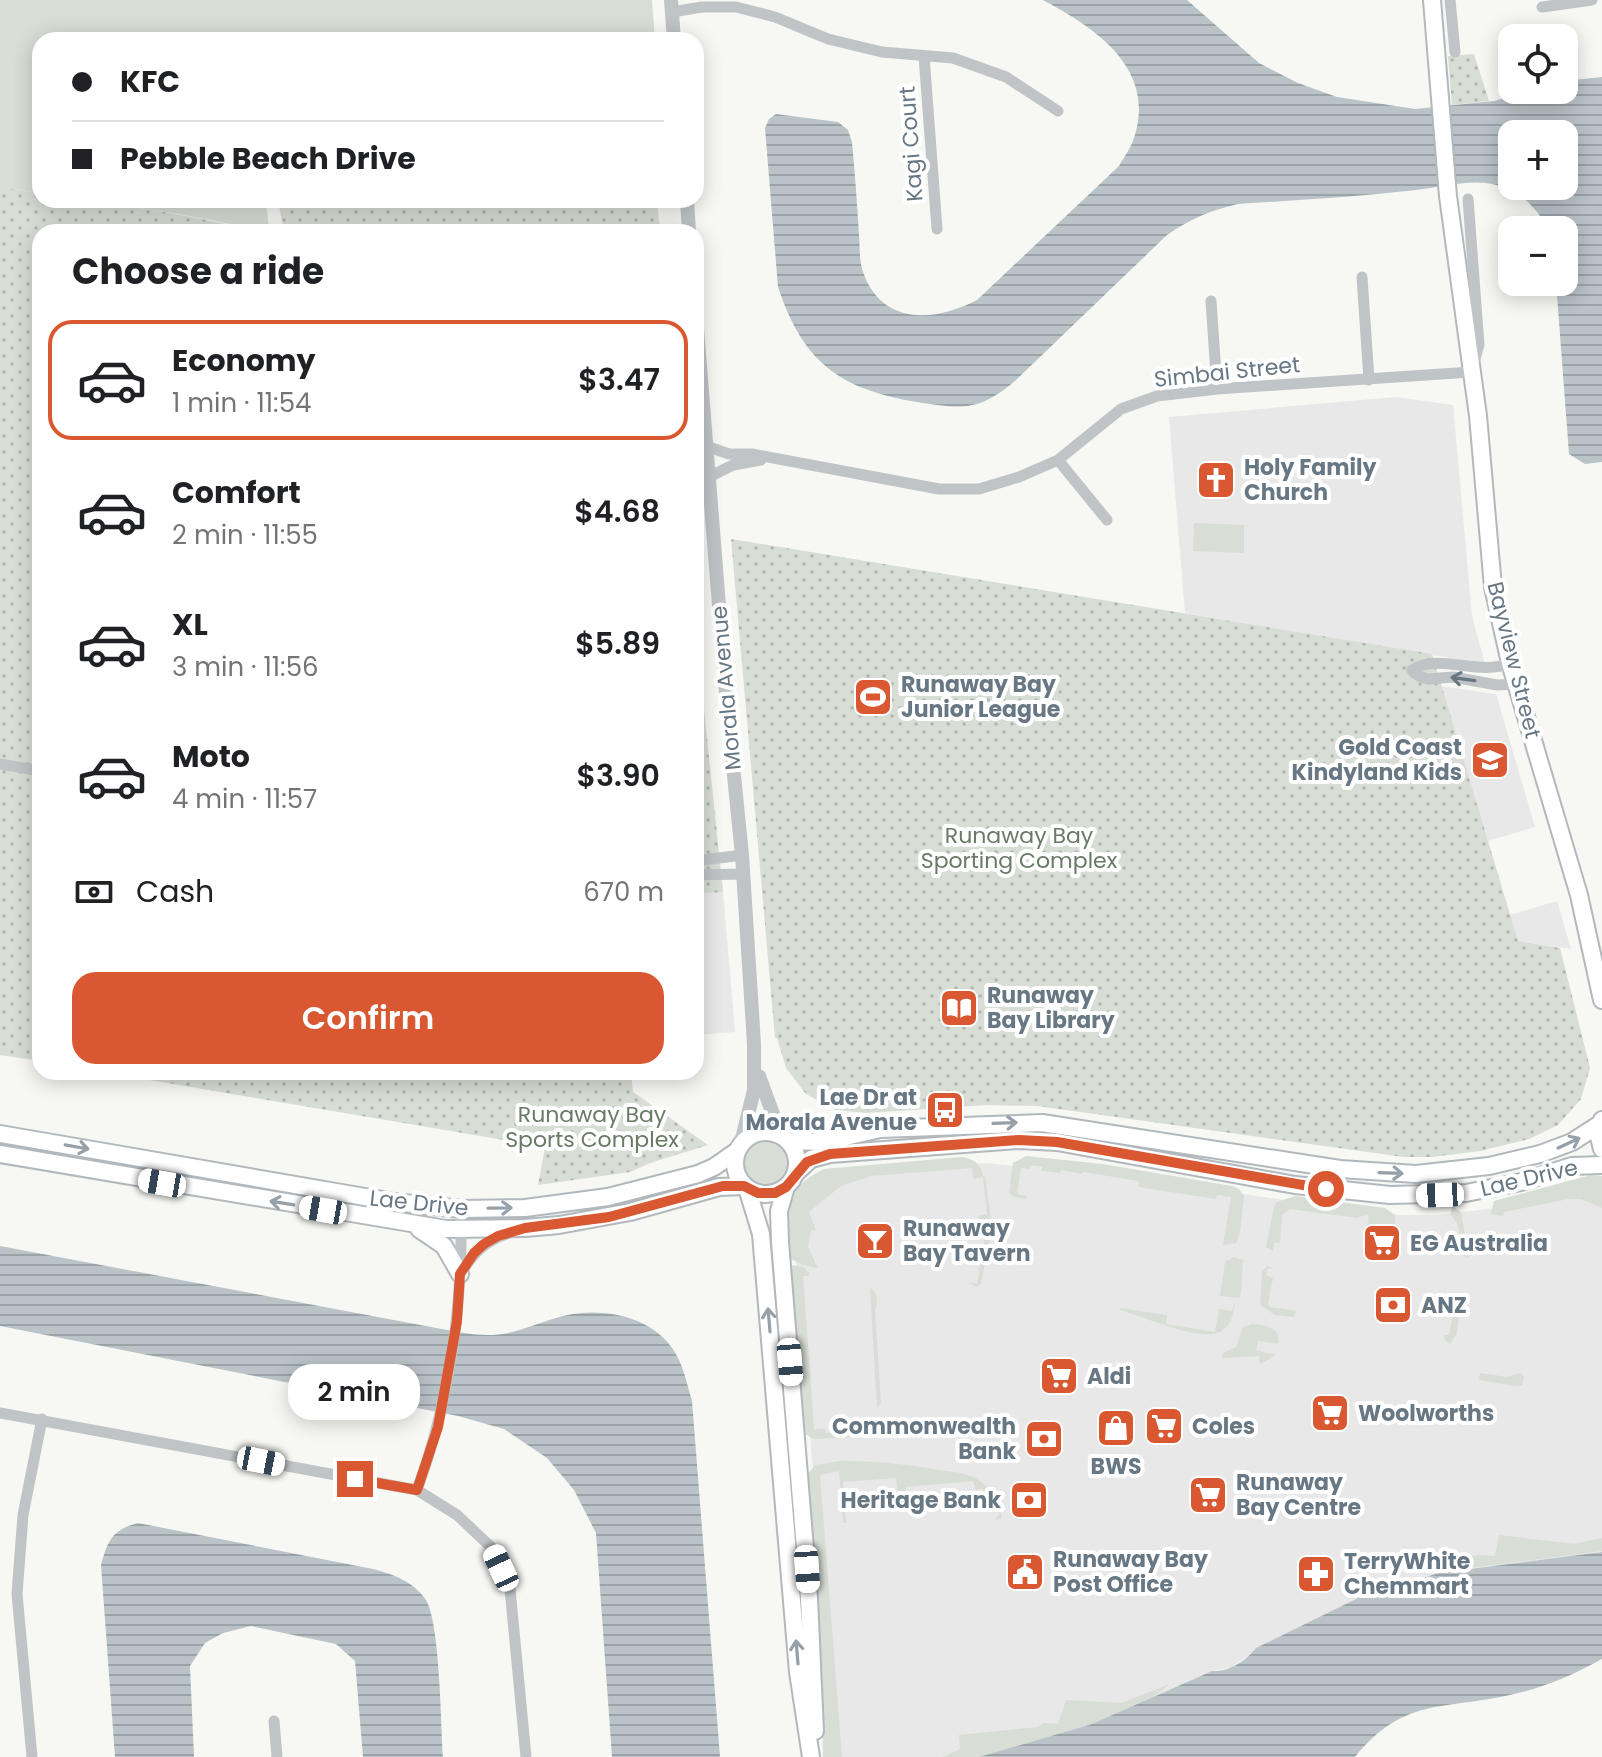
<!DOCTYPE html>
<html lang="en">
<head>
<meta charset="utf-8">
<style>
  :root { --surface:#fff; --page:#f2f2f2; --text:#202124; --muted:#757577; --line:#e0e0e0; --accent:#d95831 }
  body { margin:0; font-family:Poppins,sans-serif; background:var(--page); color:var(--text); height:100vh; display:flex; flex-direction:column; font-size:30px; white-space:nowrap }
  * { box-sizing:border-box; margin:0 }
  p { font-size:26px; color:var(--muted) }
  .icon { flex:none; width:44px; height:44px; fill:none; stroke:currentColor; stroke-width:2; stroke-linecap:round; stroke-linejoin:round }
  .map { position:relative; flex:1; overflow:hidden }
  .side { position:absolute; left:32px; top:224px; width:672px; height:856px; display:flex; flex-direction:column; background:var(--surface); border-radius:24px; box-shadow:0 4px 20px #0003 }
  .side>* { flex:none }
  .top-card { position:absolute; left:32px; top:32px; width:672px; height:176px; border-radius:24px; box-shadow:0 4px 20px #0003; display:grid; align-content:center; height:176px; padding:0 40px; background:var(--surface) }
  .fabs { position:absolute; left:1498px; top:24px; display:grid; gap:16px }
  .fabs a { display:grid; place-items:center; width:80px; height:80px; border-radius:16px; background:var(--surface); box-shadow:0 4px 20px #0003; font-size:40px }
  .end { position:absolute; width:36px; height:36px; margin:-18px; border:10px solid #d95831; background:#fff; box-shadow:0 0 0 4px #fff }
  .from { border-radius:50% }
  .bubble { position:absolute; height:56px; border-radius:24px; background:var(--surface); box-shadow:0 4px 20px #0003; font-size:26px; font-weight:600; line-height:56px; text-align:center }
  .car { position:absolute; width:24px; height:48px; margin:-24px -12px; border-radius:10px; box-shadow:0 0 6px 2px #0007; background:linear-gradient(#fff 24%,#345 0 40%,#fff 0 76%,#345 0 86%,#fff 0) }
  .top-card b { display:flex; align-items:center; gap:28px; height:76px; font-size:30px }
  .top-card b+b { border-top:2px solid var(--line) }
  .top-card i { width:20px; height:20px; background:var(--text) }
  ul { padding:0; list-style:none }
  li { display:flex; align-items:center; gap:24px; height:120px; margin:0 16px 12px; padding:0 24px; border:4px solid transparent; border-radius:24px }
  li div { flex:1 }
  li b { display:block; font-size:30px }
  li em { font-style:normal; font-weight:600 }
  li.current { border-color:var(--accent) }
  li>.icon { width:72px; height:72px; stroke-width:1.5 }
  h2 { padding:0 40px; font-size:36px; line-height:96px }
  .pay { display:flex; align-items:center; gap:20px; height:88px; padding:0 40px; font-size:30px }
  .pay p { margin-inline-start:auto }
  .cta { display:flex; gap:16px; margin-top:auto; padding:16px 40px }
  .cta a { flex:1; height:92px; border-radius:24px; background:var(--accent); color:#fff; font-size:32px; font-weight:600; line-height:92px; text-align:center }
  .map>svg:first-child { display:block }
</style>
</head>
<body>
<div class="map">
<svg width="1602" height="1757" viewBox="0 0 1602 1757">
  <defs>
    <pattern id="park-dots" width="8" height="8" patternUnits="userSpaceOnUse" patternTransform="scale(2)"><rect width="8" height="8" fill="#d8ddd5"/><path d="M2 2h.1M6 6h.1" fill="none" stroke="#b3b8b2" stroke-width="1.8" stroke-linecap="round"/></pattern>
    <pattern id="water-rules" width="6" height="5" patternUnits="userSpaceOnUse" patternTransform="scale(2)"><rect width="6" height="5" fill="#b9c3c8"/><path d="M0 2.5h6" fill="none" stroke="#9aa3a8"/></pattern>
  </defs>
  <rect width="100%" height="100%" fill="#f7f7f4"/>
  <path fill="#e7e8e7" d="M1396 397 1453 405 1472 616 1485 664 1185 613 1169 417Z
    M1441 686 1496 694 1535 827 1488 841Z
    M723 892 735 1032 696 1035V894Z
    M1557 901 1571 949 1518 941 1510 915Z
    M987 1163 1021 1167 1061 1166 1381 1215H1437L1497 1208 1551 1195 1602 1198V1552L1439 1573 1360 1597 1255 1651 1232 1667 1212 1671 1092 1724 979 1757H836L796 1261 799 1229 813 1202 841 1180 873 1171Z"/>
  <path fill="#d8ddd5" d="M0 0H652L655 40H40V193L0 187Z
    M86 200H266L269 231 172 213Z
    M1194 523 1244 525V553L1193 551Z
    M743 1164a23 23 0 1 1 46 0a23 23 0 1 1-46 0Z
    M1026 1156 1103 1164 1232 1186 1239 1189 1244 1196 1240 1232 1236 1243 1223 1245 1231 1197 1217 1195 1216 1199 1139 1187V1181L1083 1172 1081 1174 1061 1170 1060 1173 1042 1171V1167L1032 1166 1029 1169 1021 1168 1017 1194 1027 1196 1026 1199 1014 1197 1009 1193 1013 1163Z
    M962 1157C975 1159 980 1164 983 1176H985L992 1228 981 1284 977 1287 969 1283H977L986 1229 978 1228 979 1216 987 1214 983 1177 973 1179 972 1168 871 1176 841 1186 809 1212 816 1230H811L808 1247 818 1268 803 1265 791 1259C779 1219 785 1187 824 1169Z
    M1591 1175 1602 1176V1208L1581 1199H1568L1504 1212 1503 1216 1491 1214 1494 1201Z
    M1295 1196 1385 1208 1395 1215V1224H1385V1230H1369L1368 1214 1357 1218 1290 1209 1282 1215 1280 1243 1274 1242 1273 1251 1266 1247 1274 1207 1277 1202Z
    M1452 1206 1461 1212 1469 1258 1465 1257 1457 1223 1451 1215Z
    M1234 1257 1243 1260 1241 1293 1239 1298 1220 1296 1225 1262Z
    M790 1265 804 1267 809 1273V1276H803L814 1429H825L826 1433 878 1431V1421L883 1424 882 1435 879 1436 814 1439 803 1433Z
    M1267 1266 1274 1268 1267 1269 1266 1275 1273 1278 1268 1304 1270 1307 1297 1311 1293 1317 1275 1315 1260 1305 1262 1272Z
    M870 1288C878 1293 878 1302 875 1310L881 1403 877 1408Z
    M1456 1296 1460 1302 1457 1333 1450 1344 1445 1340 1444 1335H1449L1455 1303 1450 1301 1451 1299Z
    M1234 1304H1235C1233 1315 1231 1326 1220 1332 1199 1342 1143 1316 1120 1310V1308L1167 1315 1166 1324 1215 1332 1219 1309 1232 1311Z
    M1252 1324C1266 1326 1281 1326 1278 1344L1258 1341 1256 1350 1276 1355 1260 1364 1259 1356 1222 1358 1223 1353 1236 1347 1243 1327Z
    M1480 1373 1507 1377 1521 1373 1524 1377 1522 1385 1515 1386 1479 1380Z
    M840 1461C874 1461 906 1464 939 1470 952 1472 964 1472 975 1478 991 1486 999 1502 1002 1518L994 1520 1000 1514 992 1501H988L982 1488 976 1491 973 1481 906 1487V1498L898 1499 896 1478 843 1482 846 1523H843L839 1471 820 1475 842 1757H823L822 1671 806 1476 815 1465Z
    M1499 1535 1574 1544 1602 1538V1551L1439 1572 1444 1562 1478 1555 1495 1556Z
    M1170 1684 1152 1698 1092 1724 979 1757H943L960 1749 959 1735 1037 1727 1044 1723 1058 1724 1066 1700 1121 1703Z"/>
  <path fill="url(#park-dots)" d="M1474 54 1489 101 1452 105 1448 56Z
    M0 187 40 193V200C117 200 191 217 265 232H40V1061L0 1055Z
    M278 200H657L660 232H284Z
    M731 539 1432 654 1518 941 1560 948 1590 1068 1581 1099 1558 1125 1529 1139 1480 1151 1432 1157H1404L1037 1106 986 1105 866 1113 836 1110 806 1094 786 1068 777 1038H775Z
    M696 632 723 892 696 894Z
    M102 1072H631L633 1092 708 1145 650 1163 630 1172 538 1185 545 1147Z"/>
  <path fill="url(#water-rules)" fill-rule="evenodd" d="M1043 0H1187L1259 63 1298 83 1337 97 1415 109 1494 101 1530 90H1564V81L1602 77V462L1585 464 1569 454 1556 282H1564V230H1550C1539 213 1526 196 1506 188 1477 176 1445 187 1416 190 1357 197 1297 200 1238 204 1211 210 1190 219 1167 235L1015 381C978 412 962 409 917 402 839 389 803 362 778 287L765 128 769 119 776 114 838 122 848 130 852 142C855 173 857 204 859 235 860 247 859 261 863 272 882 326 935 322 977 300L1119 166C1124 157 1131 148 1134 138 1157 68 1095 28 1043 0ZM1512 134H1564V186H1512Z
    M0 1246 431 1327C450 1330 472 1336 492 1335 517 1334 539 1322 563 1316 604 1306 660 1317 679 1360 685 1373 688 1388 692 1401L720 1757H612L596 1533 574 1490 547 1458 504 1429 458 1416 0 1326Z
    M138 1523 373 1569C393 1574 414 1582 426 1600 440 1623 441 1725 443 1757H363L355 1661 336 1644 251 1626 223 1633 205 1643 190 1666 194 1757H115L101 1565C108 1540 112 1530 138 1523Z
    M1602 1552V1659C1573 1675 1543 1688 1510 1695 1443 1710 1404 1697 1355 1757H979L1092 1724 1212 1671C1229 1672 1246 1661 1256 1648L1360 1597 1439 1573Z"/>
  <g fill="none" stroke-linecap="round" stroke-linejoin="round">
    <defs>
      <path id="secondary" d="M1432 0 1448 196 1478 416 1493 587 1510 663 1579 895 1602 1000
        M1602 1120 1599 1137 1602 1149
        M735 1163a31 31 0 1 1 62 0a31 31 0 1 1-62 0Z
        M0 1134 394 1202 461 1209 525 1208 608 1197 698 1174 714 1167 737 1151
        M788 1141 823 1142 880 1129 1042 1123 1340 1169 1416 1174 1489 1166 1540 1154 1572 1142 1600 1124
        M0 1154 446 1229 525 1228 559 1225 630 1212 719 1187 744 1186
        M796 1173 811 1159 830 1154 1019 1140 1057 1142 1295 1185 1390 1195 1466 1193 1521 1182 1572 1166 1602 1165
        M786 1187 779 1211 780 1242 809 1598 815 1731
        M747 1188 761 1234 798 1672 811 1757
        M419 1229 444 1246 460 1274"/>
    </defs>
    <use href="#secondary" stroke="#b2b8bc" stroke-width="20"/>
    <path stroke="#c0c4c7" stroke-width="11" d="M1450 0 1455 52
      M1542 7 1592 0
      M672 12 702 7H736L775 17 828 39 882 52 953 58 1006 77 1058 111
      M924 56 937 229
      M1362 277 1369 380
      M1211 301 1217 389
      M706 446 729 454H752L939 489H979L1019 477 1058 460 1121 409 1157 396 1217 389 1471 372 1479 345 1468 199
      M1058 460 1107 520
      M709 477 733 465 761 460
      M1510 663C1478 677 1439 652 1412 670L1419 676 1428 679 1453 677 1497 685 1516 684
      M0 764 40 771
      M696 861 742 855
      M696 875 743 874
      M460 1274C474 1253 485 1240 510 1233
      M0 1413 417 1490 457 1515 491 1547 510 1589 526 1757
      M417 1490C450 1400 463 1305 461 1209
      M274 1721 277 1757
      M32 1757 17 1594 23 1515 42 1419"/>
    <path stroke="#c0c4c7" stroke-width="14" d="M671 0 674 40
      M687 200 689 232
      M696 316 727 706 742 855 754 1044V1090L741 1143
      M759 1076 781 1136"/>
    <use href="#secondary" stroke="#fff" stroke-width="16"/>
  </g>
  <defs><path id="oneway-shaft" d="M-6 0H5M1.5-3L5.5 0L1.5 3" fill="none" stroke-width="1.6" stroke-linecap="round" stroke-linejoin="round" transform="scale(2)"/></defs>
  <use stroke="#677783" href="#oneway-shaft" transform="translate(1463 679) rotate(-172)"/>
  <g stroke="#95a0a8">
    <use href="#oneway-shaft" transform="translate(1005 1123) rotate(-2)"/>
    <use href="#oneway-shaft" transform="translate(1569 1143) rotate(-25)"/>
    <use href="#oneway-shaft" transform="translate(77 1147) rotate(10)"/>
    <use href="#oneway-shaft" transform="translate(1391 1173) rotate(2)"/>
    <use href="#oneway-shaft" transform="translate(282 1203) rotate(-171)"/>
    <use href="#oneway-shaft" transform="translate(500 1208) rotate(-1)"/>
    <use href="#oneway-shaft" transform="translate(769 1320) rotate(-95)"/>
    <use href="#oneway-shaft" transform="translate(797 1652) rotate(-95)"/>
  </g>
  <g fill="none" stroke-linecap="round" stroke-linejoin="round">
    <path stroke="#d95831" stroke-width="10" d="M355 1479 417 1490 438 1427 457 1321 460 1274 474 1253 484 1244 498 1236 525 1228 609 1217 723 1186H744L758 1193H775L786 1187 807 1162 830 1154 1019 1140 1057 1142 1326 1189"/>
  </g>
  <defs>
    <symbol id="church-square" viewBox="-11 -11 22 22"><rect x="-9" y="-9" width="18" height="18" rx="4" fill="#d95831" stroke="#fff"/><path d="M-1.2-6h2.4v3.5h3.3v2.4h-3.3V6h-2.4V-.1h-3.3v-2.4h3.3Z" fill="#fff"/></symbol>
    <symbol id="stadium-square" viewBox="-11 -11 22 22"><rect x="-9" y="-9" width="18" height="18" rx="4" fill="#d95831" stroke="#fff"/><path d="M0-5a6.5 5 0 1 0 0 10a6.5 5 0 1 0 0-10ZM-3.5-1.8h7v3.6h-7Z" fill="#fff"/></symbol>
    <symbol id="school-square" viewBox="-11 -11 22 22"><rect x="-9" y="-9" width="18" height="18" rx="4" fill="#d95831" stroke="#fff"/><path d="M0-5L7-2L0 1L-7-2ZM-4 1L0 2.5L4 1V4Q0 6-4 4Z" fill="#fff"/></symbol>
    <symbol id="library-square" viewBox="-11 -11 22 22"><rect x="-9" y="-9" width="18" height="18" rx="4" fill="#d95831" stroke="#fff"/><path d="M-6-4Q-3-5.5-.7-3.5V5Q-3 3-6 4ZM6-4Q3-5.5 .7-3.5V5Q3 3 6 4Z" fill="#fff"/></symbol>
    <symbol id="bus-square" viewBox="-11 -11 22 22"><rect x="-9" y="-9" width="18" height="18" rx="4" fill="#d95831" stroke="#fff"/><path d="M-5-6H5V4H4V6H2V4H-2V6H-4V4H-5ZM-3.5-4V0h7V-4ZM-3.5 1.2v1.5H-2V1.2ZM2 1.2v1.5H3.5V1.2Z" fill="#fff"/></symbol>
    <symbol id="bar-square" viewBox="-11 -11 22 22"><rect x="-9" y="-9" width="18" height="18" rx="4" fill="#d95831" stroke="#fff"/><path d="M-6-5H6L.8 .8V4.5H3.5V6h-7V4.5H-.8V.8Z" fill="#fff"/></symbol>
    <symbol id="supermarket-square" viewBox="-11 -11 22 22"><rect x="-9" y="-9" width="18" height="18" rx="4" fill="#d95831" stroke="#fff"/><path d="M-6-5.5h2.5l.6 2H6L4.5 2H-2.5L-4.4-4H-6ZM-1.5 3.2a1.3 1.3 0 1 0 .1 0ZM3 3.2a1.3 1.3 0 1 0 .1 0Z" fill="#fff"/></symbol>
    <symbol id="bank-square" viewBox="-11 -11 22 22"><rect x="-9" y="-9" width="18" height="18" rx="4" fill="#d95831" stroke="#fff"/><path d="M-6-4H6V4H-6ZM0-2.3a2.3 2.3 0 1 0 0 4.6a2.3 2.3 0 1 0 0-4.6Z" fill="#fff"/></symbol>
    <symbol id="shop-square" viewBox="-11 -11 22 22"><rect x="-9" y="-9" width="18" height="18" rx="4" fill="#d95831" stroke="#fff"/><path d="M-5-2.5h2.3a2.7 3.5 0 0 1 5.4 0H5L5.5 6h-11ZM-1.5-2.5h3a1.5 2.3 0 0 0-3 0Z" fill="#fff"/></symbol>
    <symbol id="civic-square" viewBox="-11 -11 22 22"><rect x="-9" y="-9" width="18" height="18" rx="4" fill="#d95831" stroke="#fff"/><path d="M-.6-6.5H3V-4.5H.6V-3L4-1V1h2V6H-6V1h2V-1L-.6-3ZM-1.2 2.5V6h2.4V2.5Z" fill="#fff"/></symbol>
    <symbol id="pharmacy-square" viewBox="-11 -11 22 22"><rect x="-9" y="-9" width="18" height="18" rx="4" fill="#d95831" stroke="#fff"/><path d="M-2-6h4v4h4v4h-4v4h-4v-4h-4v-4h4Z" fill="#fff"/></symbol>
  </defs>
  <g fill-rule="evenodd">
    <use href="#church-square" x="1194" y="458" width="44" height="44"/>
    <use href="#stadium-square" x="851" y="675" width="44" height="44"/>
    <use href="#school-square" x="1468" y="738" width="44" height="44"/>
    <use href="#library-square" x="937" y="986" width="44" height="44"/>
    <use href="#bus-square" x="923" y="1088" width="44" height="44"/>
    <use href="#bar-square" x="853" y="1219" width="44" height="44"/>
    <use href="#supermarket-square" x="1360" y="1221" width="44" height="44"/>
    <use href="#bank-square" x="1371" y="1283" width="44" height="44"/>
    <use href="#supermarket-square" x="1037" y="1354" width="44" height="44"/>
    <use href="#supermarket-square" x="1308" y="1391" width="44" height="44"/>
    <use href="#supermarket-square" x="1142" y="1404" width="44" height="44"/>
    <use href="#shop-square" x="1094" y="1406" width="44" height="44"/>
    <use href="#bank-square" x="1022" y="1417" width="44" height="44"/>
    <use href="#supermarket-square" x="1186" y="1473" width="44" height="44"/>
    <use href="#bank-square" x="1007" y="1478" width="44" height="44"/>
    <use href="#civic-square" x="1003" y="1550" width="44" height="44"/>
    <use href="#pharmacy-square" x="1294" y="1552" width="44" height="44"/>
  </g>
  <g text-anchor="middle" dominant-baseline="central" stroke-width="8" stroke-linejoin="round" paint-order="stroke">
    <g font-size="22" fill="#677783" stroke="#fff">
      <text transform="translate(911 144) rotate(-94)">Kagi Court</text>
      <text transform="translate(1227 372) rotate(-6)">Simbai Street</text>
      <text transform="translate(1514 660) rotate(76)">Bayview Street</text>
      <text transform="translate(726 688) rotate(-95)">Morala Avenue</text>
      <text transform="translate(1529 1178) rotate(-13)">Lae Drive</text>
      <text transform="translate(419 1203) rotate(6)">Lae Drive</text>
    </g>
    <g font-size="22" font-weight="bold" fill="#677783" stroke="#fff" text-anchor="start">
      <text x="1244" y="467">Holy Family<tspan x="1244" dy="25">Church</tspan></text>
      <text x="901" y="684">Runaway Bay<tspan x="901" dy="25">Junior League</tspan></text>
      <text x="1462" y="747" text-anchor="end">Gold Coast<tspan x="1462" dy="25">Kindyland Kids</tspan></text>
      <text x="987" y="995">Runaway<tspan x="987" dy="25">Bay Library</tspan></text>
      <text x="917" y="1097" text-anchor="end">Lae Dr at<tspan x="917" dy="25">Morala Avenue</tspan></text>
      <text x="903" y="1228">Runaway<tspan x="903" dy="25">Bay Tavern</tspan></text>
      <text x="1410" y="1243">EG Australia</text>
      <text x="1421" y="1305">ANZ</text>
      <text x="1087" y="1376">Aldi</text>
      <text x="1358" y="1413">Woolworths</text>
      <text x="1016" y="1426" text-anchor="end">Commonwealth<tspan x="1016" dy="25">Bank</tspan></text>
      <text x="1192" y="1426">Coles</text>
      <text x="1116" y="1466" text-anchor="middle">BWS</text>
      <text x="1236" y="1482">Runaway<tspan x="1236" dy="25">Bay Centre</tspan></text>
      <text x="1001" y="1500" text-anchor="end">Heritage Bank</text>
      <text x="1053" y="1559">Runaway Bay<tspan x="1053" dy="25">Post Office</tspan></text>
      <text x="1344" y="1561">TerryWhite<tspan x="1344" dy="25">Chemmart</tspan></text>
    </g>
    <g font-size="22" fill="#6a7a66" stroke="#fff">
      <text x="1019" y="835">Runaway Bay<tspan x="1019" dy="25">Sporting Complex</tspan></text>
      <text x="592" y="1114">Runaway Bay<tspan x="592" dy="25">Sports Complex</tspan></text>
    </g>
  </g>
</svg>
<div class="fabs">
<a><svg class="icon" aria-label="locate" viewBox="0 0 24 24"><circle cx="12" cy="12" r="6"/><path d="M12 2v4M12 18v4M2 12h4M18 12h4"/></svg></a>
<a>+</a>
<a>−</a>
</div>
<i class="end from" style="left:1326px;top:1189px"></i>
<i class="end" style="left:355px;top:1479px"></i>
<div class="bubble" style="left:288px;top:1364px;width:132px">2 min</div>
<i class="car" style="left:162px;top:1183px;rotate:280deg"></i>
<i class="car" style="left:1440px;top:1195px;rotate:268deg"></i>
<i class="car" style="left:323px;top:1210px;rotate:280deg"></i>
<i class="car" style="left:790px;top:1362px;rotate:175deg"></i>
<i class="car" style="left:261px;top:1461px;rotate:101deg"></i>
<i class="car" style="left:501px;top:1568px;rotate:335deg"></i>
<i class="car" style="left:807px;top:1569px;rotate:176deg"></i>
<div class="top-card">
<b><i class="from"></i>KFC</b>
<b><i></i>Pebble Beach Drive</b>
</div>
<section class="side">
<h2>Choose a ride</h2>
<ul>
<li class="current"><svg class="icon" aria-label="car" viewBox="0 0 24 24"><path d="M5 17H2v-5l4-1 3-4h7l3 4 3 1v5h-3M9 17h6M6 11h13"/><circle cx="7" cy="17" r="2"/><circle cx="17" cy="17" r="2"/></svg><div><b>Economy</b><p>1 min · 11:54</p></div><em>$3.47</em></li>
<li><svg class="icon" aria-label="car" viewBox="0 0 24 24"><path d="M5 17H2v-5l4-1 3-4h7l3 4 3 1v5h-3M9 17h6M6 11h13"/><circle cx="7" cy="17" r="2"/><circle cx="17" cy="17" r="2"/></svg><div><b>Comfort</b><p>2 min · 11:55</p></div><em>$4.68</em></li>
<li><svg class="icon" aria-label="car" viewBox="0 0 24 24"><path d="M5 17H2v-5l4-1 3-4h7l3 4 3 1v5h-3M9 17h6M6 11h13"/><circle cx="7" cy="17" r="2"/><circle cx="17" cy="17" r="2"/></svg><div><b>XL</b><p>3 min · 11:56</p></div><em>$5.89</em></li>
<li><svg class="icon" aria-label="car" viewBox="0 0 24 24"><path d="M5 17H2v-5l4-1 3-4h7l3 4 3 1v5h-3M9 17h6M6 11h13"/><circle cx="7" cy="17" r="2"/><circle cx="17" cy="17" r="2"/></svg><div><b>Moto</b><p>4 min · 11:57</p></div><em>$3.90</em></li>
</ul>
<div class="pay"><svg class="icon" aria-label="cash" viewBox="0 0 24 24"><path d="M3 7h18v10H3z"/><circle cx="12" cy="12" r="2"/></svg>Cash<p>670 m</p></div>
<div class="cta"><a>Confirm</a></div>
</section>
</div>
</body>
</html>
